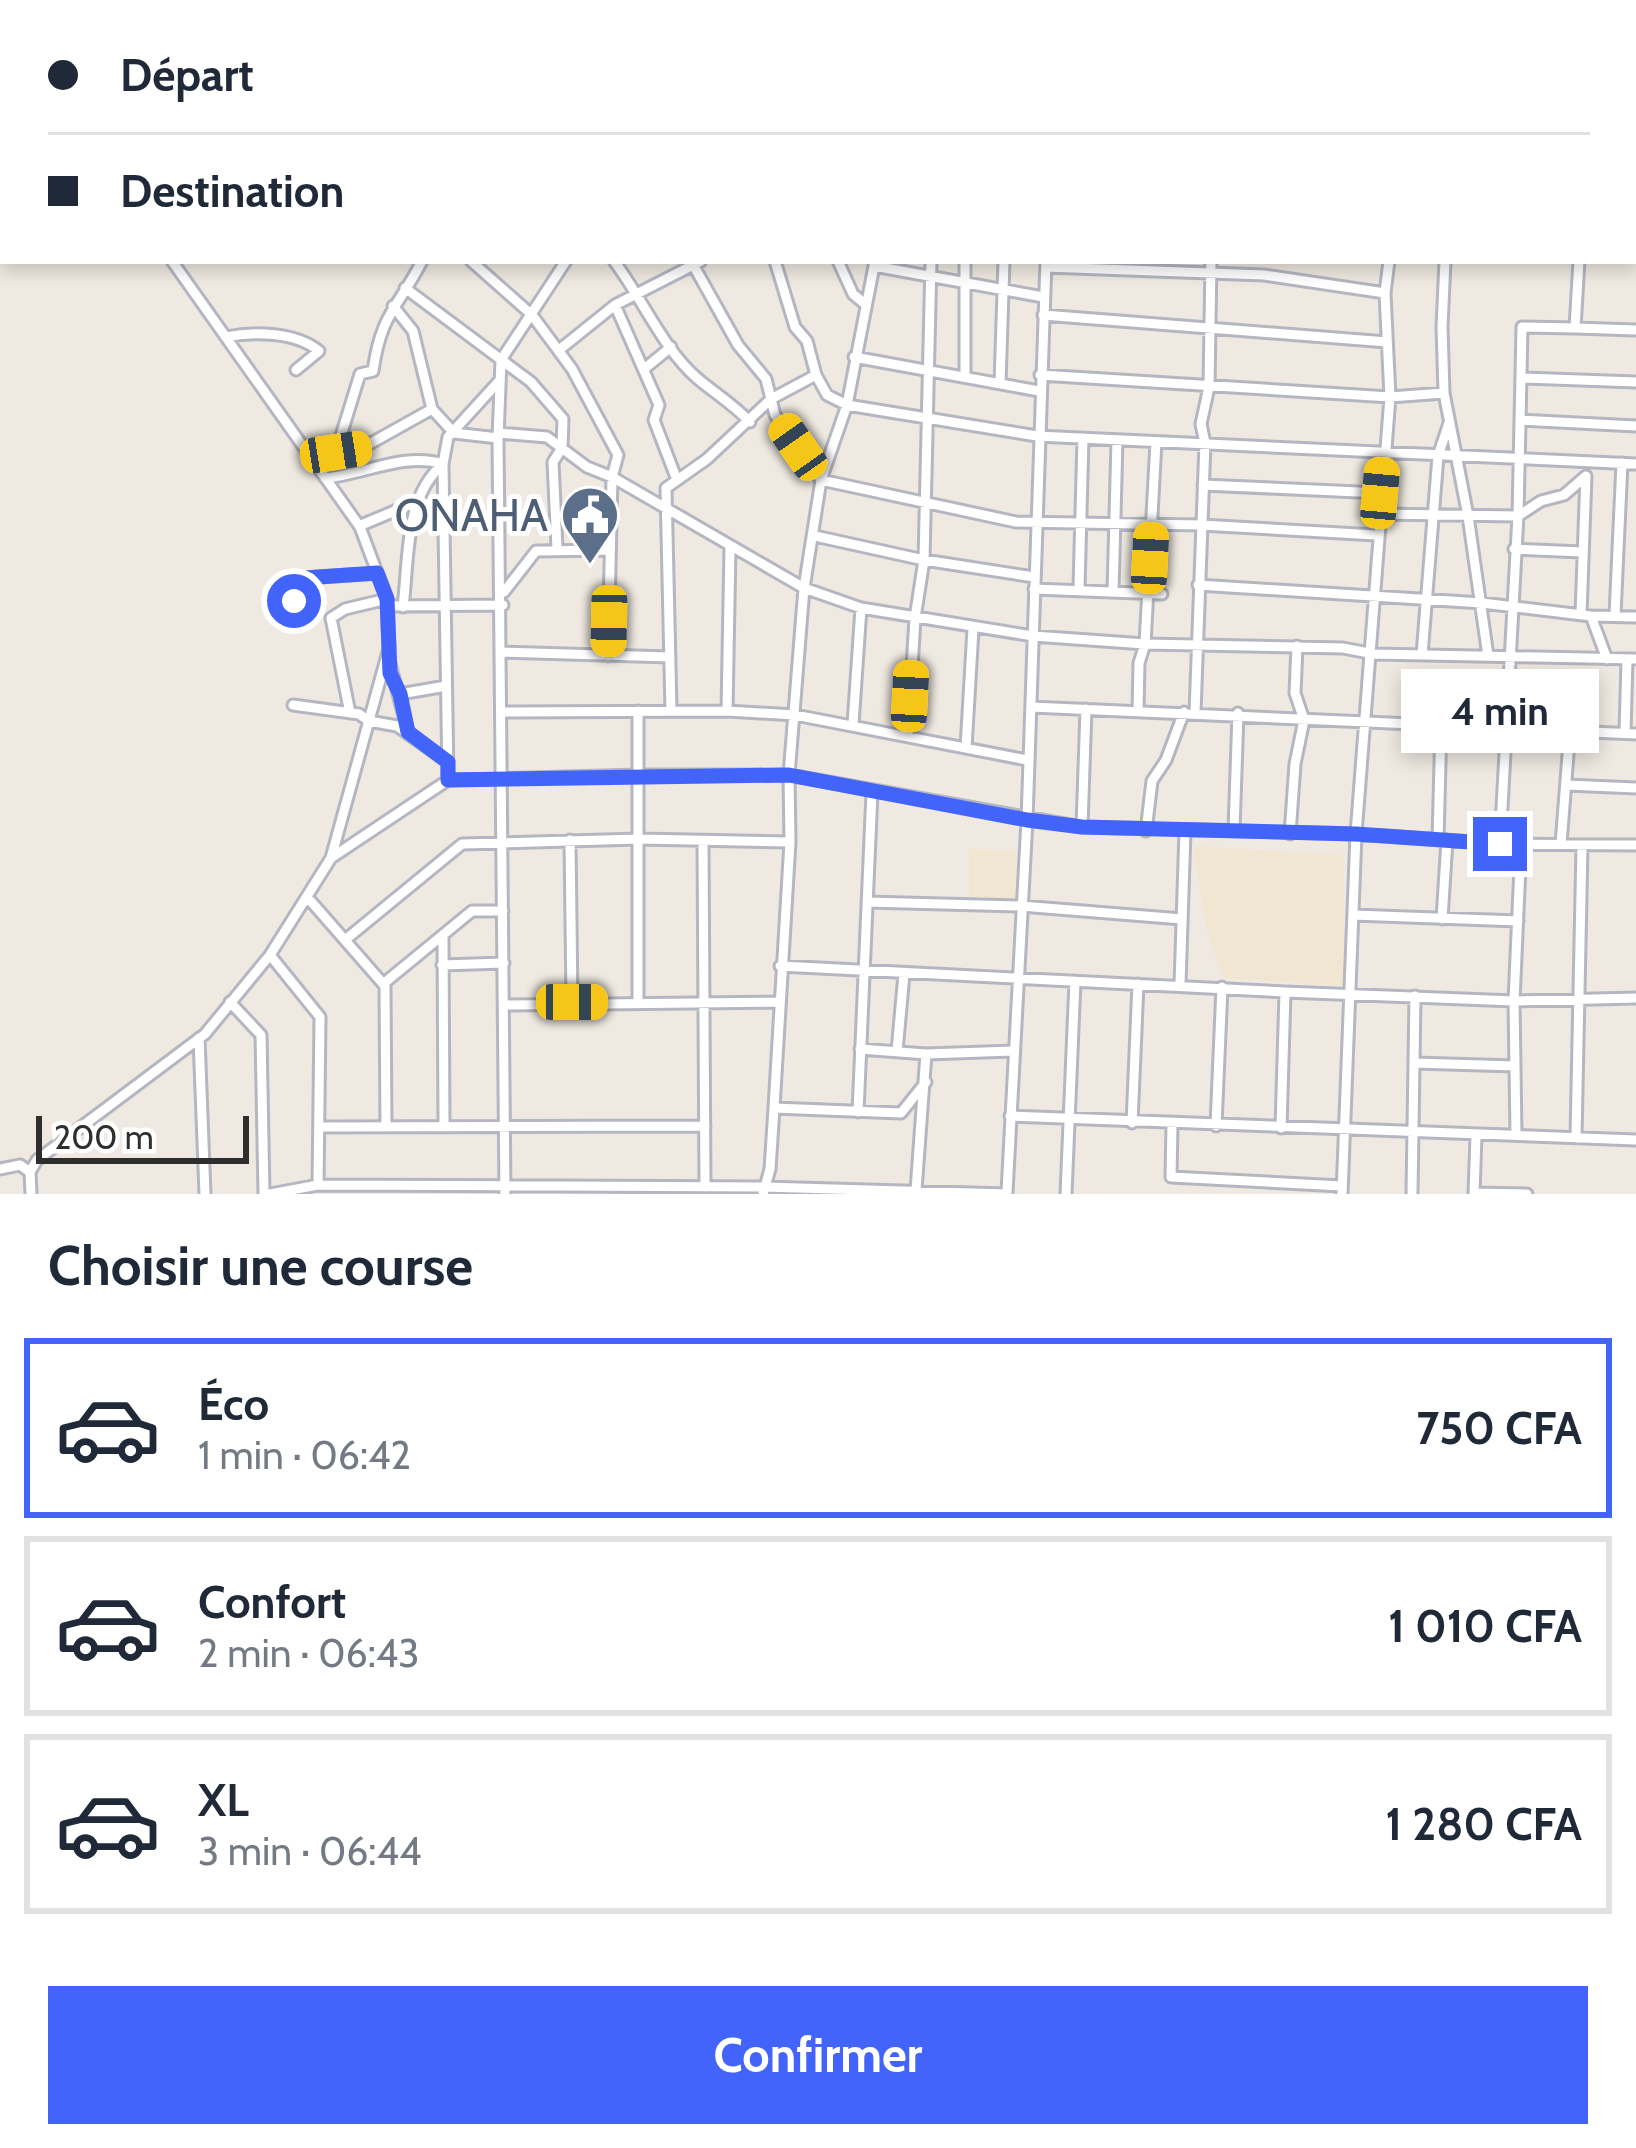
<!DOCTYPE html>
<html lang="fr">
<head>
<meta charset="utf-8">
<style>
  :root { --surface:#fff; --page:#f2f2f3; --text:#1f2937; --muted:#747a83; --line:#e0e1e3; --accent:#4264fb }
  body { margin:0; font-family:Cabin,sans-serif; background:var(--page); color:var(--text); height:100vh; display:flex; flex-direction:column; font-size:45px; white-space:nowrap }
  * { box-sizing:border-box; margin:0 }
  p { font-size:39px; color:var(--muted) }
  .icon { flex:none; width:66px; height:66px; fill:none; stroke:currentColor; stroke-width:2; stroke-linecap:round; stroke-linejoin:round }
  .map { position:relative; height:1194px; overflow:hidden }
  .side { display:flex; flex-direction:column; background:var(--surface); flex:1 }
  .side>* { flex:none }
  .top-card { position:absolute; left:0px; top:0px; width:1638px; height:264px; box-shadow:0 6px 18px #0003; display:grid; align-content:center; height:264px; padding:0 48px; background:var(--surface) }
  .scale { position:absolute; left:36px; bottom:30px; width:213px; box-sizing:border-box; padding-left:12px; border:6px solid #2e2e2e; border-top:0; font-size:33px; line-height:42px; white-space:nowrap; color:#2e2e2e; -webkit-text-stroke:9px #fff; paint-order:stroke }
  .end { position:absolute; width:54px; height:54px; margin:-27px; border:15px solid #4264fb; background:#fff; box-shadow:0 0 0 6px #fff }
  .from { border-radius:50% }
  .bubble { position:absolute; height:84px; border-radius:0px; background:var(--surface); box-shadow:0 6px 18px #0003; font-size:39px; font-weight:800; line-height:84px; text-align:center }
  .car { position:absolute; width:36px; height:72px; margin:-36px -18px; border-radius:15px; box-shadow:0 0 9px 3px #0007; background:linear-gradient(#f5c518 24%,#345 0 40%,#f5c518 0 76%,#345 0 86%,#f5c518 0) }
  .top-card b { display:flex; align-items:center; gap:42px; height:114px; font-size:45px }
  .top-card b+b { border-top:3px solid var(--line) }
  .top-card i { width:30px; height:30px; background:var(--text) }
  ul { padding:0; list-style:none }
  li { display:flex; align-items:center; gap:36px; height:180px; margin:0 24px 18px; padding:0 24px; border:6px solid var(--line); border-radius:0px }
  li div { flex:1 }
  li b { display:block; font-size:45px }
  li em { font-style:normal; font-weight:800 }
  li.current { border-color:var(--accent) }
  li>.icon { width:108px; height:108px; stroke-width:1.5 }
  h2 { padding:0 48px; font-size:54px; line-height:144px }
  .button { display:flex; gap:24px; margin-top:auto; padding:24px 48px }
  .button a { flex:1; height:138px; border-radius:0px; background:var(--accent); color:#fff; font-size:48px; font-weight:800; line-height:138px; text-align:center }
  .map>svg:first-child { display:block }
</style>
</head>
<body>
<div class="map">
<svg width="1636" height="1194" viewBox="0 0 1636 1194">
  <rect width="100%" height="100%" fill="#efe9e1"/>
  <path fill="#f0e6d1" d="M1193 846 1343 855 1346 986 1224 978 1207 932Z
    M969 849 1016 850 1015 899H969Z"/>
  <g fill="none" stroke-linecap="round" stroke-linejoin="round">
    <defs>
      <path id="minor" d="M678 0 679 3
        M992 0V3
        M703 3 705 0
        M936 3 937 0
        M1213 3V0
        M1305 3V0
        M1350 3V0
        M1402 3V0
        M1457 3V0
        M1635 26 1636 25
        M0 93 3 95
        M1635 235 1636 237
        M471 261 532 315 572 369 618 455 612 477 608 656
        M614 261C642 298 663 349 698 379 716 394 734 405 750 422
        M691 261 738 345 766 379 775 415 821 480 1016 522 1201 525 1376 535
        M775 261 795 327 807 341 816 375 827 395 847 405 1037 436 1636 464
        M838 261 853 294 865 304
        M1445 261 1442 327 1444 393 1468 516 1488 656
        M874 266 1043 297
        M1046 267 1264 275 1385 293
        M405 288 531 382 563 419 562 448 553 462 557 548
        M615 305 659 405 654 420 677 480
        M393 306 413 331 432 409
        M1043 315 1387 342
        M1575 328 1636 330
        M226 337C254 331 296 332 319 351L296 370
        M559 350 615 305 701 261
        M854 357 1039 391
        M644 369 671 347
        M1040 375 1390 397 1444 393
        M965 377V261
        M1521 378 1636 382
        M1000 383 1004 261
        M1521 420 1636 426
        M498 433 547 437 587 467 612 477 804 588 861 608 1033 636 1145 644 1343 648 1374 654 1636 659
        M336 452 360 374 373 371C381 313 398 308 422 261
        M312 460 364 447 432 409 454 433 498 438
        M325 478C366 474 404 452 443 464
        M1203 485 1380 493
        M1379 514 1518 516 1541 501 1564 495 1586 476
        M359 526 416 502
        M815 536 924 560 1034 577
        M1514 549 1582 552
        M1198 585 1482 603 1591 616 1636 617
        M1079 588 1083 438
        M1034 589 1162 594
        M504 592 536 551 610 550
        M1113 592 1117 440
        M288 603 294 601 305 578 377 573
        M388 606 503 605
        M403 607C409 559 404 497 443 464
        M1581 614 1586 476
        M1615 615 1622 463
        M1591 616 1607 659
        M503 652 670 657
        M1422 655 1438 456 1449 423
        M389 660 408 732
        M400 694 446 686
        M293 705 359 714 369 721 397 726 448 762
        M1031 707 1636 734
        M671 711 666 488 707 459 771 399 816 375
        M727 711 730 548
        M1138 711 1139 663 1145 644 1156 442
        M502 712 727 711 795 715 1027 760
        M350 713 331 618 345 609 387 599
        M1195 713 1205 443 1201 424 1209 387 1211 261
        M853 724 861 608
        M1625 732 1627 660
        M908 735 915 618 924 560 931 261
        M966 748 973 629
        M448 780 443 464 448 437 500 380
        M1566 785 1636 788
        M1082 827 1086 709
        M1234 830 1238 713
        M1146 831 1152 781 1166 760 1184 712
        M1290 834 1295 764 1304 720 1295 693 1297 646
        M1438 839 1441 725
        M570 840 572 1002
        M703 841 705 1187
        M1500 844 1518 516 1522 327 1575 328 1579 261
        M1561 844 1570 729
        M331 858 448 780 638 775H789L1082 827 1356 834 1500 844 1636 845
        M308 898 385 986 386 1127
        M867 902 1021 906 1182 919
        M1353 915 1518 921
        M1442 919 1447 840
        M443 936 444 1126
        M345 940 462 844 639 839 790 842
        M270 955 320 1017 318 1185
        M442 965 504 963
        M780 966 1285 992 1514 1001 1636 998
        M383 984 472 911H503
        M1180 984 1185 831
        M230 1002 261 1035 264 1194
        M638 1002V711
        M504 1005 777 1002
        M199 1038 205 1194
        M860 1049 926 1054 1013 1051
        M897 1051 904 974
        M1414 1063 1515 1066
        M774 1108 901 1113 926 1082
        M858 1112 872 792
        M1010 1116 1636 1140
        M1132 1123 1138 984
        M1172 1124 1171 1177 1342 1186
        M1216 1126 1222 987
        M320 1127 705 1126
        M1281 1128 1285 992
        M1516 1134 1514 1001 1521 844
        M1576 1138 1582 846
        M0 1169 20 1165 30 1172
        M916 1190 926 1054
        M1007 1192 1027 820 1046 261
        M1474 1193 1527 1194
        M31 1194 30 1172 37 1160 205 1034 270 955 331 858 389 648 387 599 360 527 172 261
        M270 1194 318 1185 764 1187 1007 1194
        M505 1194 498 438 501 360 566 261
        M763 1194 770 1169 774 1108 790 842 789 775 804 588 821 480 847 405 875 261
        M1066 1194 1075 981
        M1342 1194 1356 834 1390 397 1385 293 1389 261
        M1412 1194 1415 996
        M1474 1194 1476 1136"/>
    </defs>
    <use href="#minor" stroke="#b4b7c1" stroke-width="15"/>
    <use href="#minor" stroke="#fff" stroke-width="9"/>
  </g>
  <g fill="none" stroke-linecap="round" stroke-linejoin="round">
    <path stroke="#4264fb" stroke-width="15" d="M294 601 304 578 377 573 387 599 390 673 400 694 408 732 448 762V780L789 775 1027 820 1082 827 1356 834 1500 844"/>
  </g>
  <defs>
    <symbol id="civic-pin" viewBox="-11 -11 22 30"><path d="M0 17L-7.5 6A9.5 9.5 0 1 1 7.5 6Z" fill="#5c6f8a" stroke="#fff"/><path d="M-.6-6.5H3V-4.5H.6V-3L4-1V1h2V6H-6V1h2V-1L-.6-3ZM-1.2 2.5V6h2.4V2.5Z" fill="#fff"/></symbol>
  </defs>
  <g fill-rule="evenodd">
    <use href="#civic-pin" x="557" y="482" width="66" height="90"/>
  </g>
  <g text-anchor="middle" dominant-baseline="central" stroke-width="10" stroke-linejoin="round" paint-order="stroke">
    <g font-size="45" fill="#4e5e75" stroke="#fff" text-anchor="end">
      <text x="548" y="515">ONAHA</text>
    </g>
  </g>
</svg>
<div class="scale">200 m</div>
<i class="end from" style="left:294px;top:601px"></i>
<i class="end" style="left:1500px;top:844px"></i>
<div class="bubble" style="left:1401px;top:669px;width:198px">4 min</div>
<i class="car" style="left:798px;top:447px;rotate:325deg"></i>
<i class="car" style="left:336px;top:452px;rotate:81deg"></i>
<i class="car" style="left:1380px;top:493px;rotate:5deg"></i>
<i class="car" style="left:1150px;top:558px;rotate:3deg"></i>
<i class="car" style="left:609px;top:621px;rotate:181deg"></i>
<i class="car" style="left:910px;top:696px;rotate:3deg"></i>
<i class="car" style="left:572px;top:1002px;rotate:90deg"></i>
<div class="top-card">
<b><i class="from"></i>Départ</b>
<b><i></i>Destination</b>
</div>
</div>
<section class="side">
<h2>Choisir une course</h2>
<ul>
<li class="current"><svg class="icon" aria-label="car" viewBox="0 0 24 24"><path d="M5 17H2v-5l4-1 3-4h7l3 4 3 1v5h-3M9 17h6M6 11h13"/><circle cx="7" cy="17" r="2"/><circle cx="17" cy="17" r="2"/></svg><div><b>Éco</b><p>1 min · 06:42</p></div><em>750 CFA</em></li>
<li><svg class="icon" aria-label="car" viewBox="0 0 24 24"><path d="M5 17H2v-5l4-1 3-4h7l3 4 3 1v5h-3M9 17h6M6 11h13"/><circle cx="7" cy="17" r="2"/><circle cx="17" cy="17" r="2"/></svg><div><b>Confort</b><p>2 min · 06:43</p></div><em>1 010 CFA</em></li>
<li><svg class="icon" aria-label="car" viewBox="0 0 24 24"><path d="M5 17H2v-5l4-1 3-4h7l3 4 3 1v5h-3M9 17h6M6 11h13"/><circle cx="7" cy="17" r="2"/><circle cx="17" cy="17" r="2"/></svg><div><b>XL</b><p>3 min · 06:44</p></div><em>1 280 CFA</em></li>
</ul>
<div class="button"><a>Confirmer</a></div>
</section>
</body>
</html>
